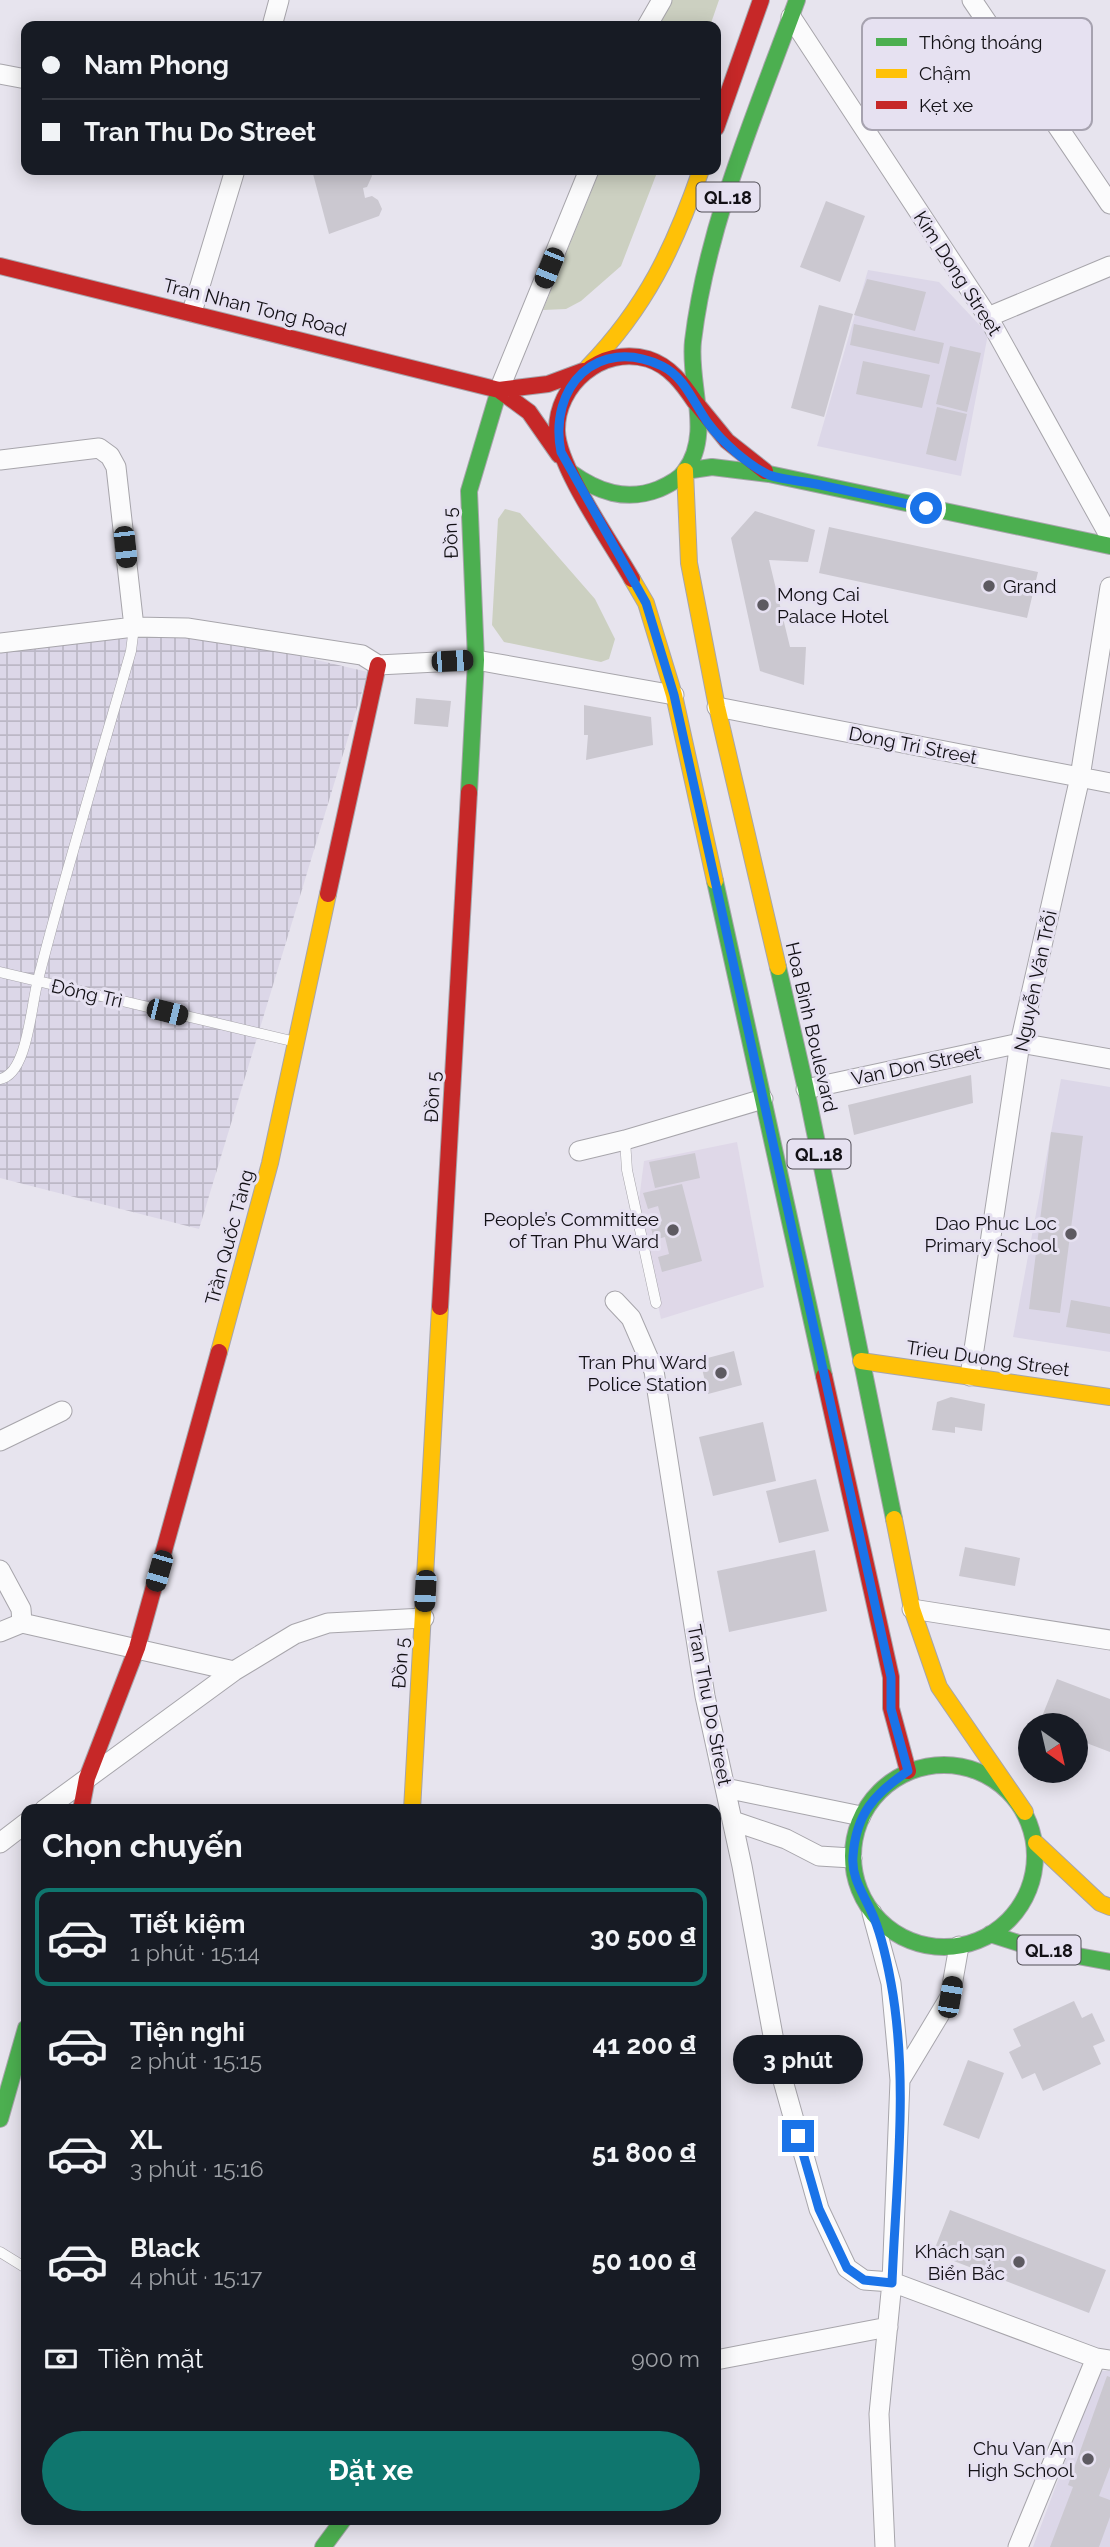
<!DOCTYPE html>
<html lang="vi">
<head>
<meta charset="utf-8">
<style>
  :root { --surface:#171b24; --page:#20242c; --text:#f1f3f6; --muted:#9ea1a6; --line:#363941; --accent:#0f766e }
  body { margin:0; font-family:Raleway,sans-serif; background:var(--page); color:var(--text); height:100vh; display:flex; flex-direction:column; font-size:26px; white-space:nowrap }
  * { box-sizing:border-box; margin:0 }
  p { font-size:23px; color:var(--muted) }
  .icon { flex:none; width:38px; height:38px; fill:none; stroke:currentColor; stroke-width:2; stroke-linecap:round; stroke-linejoin:round }
  .map { position:relative; flex:1; overflow:hidden }
  .details { position:absolute; left:21px; top:1804px; width:700px; height:721px; display:flex; flex-direction:column; background:var(--surface); border-radius:14px; box-shadow:0 4px 18px #0003 }
  .details>* { flex:none }
  .top-card { position:absolute; left:21px; top:21px; width:700px; height:154px; border-radius:14px; box-shadow:0 4px 18px #0003; display:grid; align-content:center; height:154px; padding:0 21px; background:var(--surface) }
  .needle { width:46px; rotate:146deg }
  .fabs { position:absolute; left:1018px; top:1713px; display:grid; gap:14px }
  .fabs a { display:grid; place-items:center; width:70px; height:70px; border-radius:50%; background:var(--surface); box-shadow:0 4px 18px #0003; font-size:35px }
  .end { position:absolute; width:32px; height:32px; margin:-16px; border:9px solid #1a73e8; background:#fff; box-shadow:0 0 0 4px #fff }
  .from { border-radius:50% }
  .bubble { position:absolute; height:49px; border-radius:24px; background:var(--surface); box-shadow:0 4px 18px #0003; font-size:23px; font-weight:700; line-height:49px; text-align:center }
  .car { position:absolute; width:21px; height:42px; margin:-21px -10px; border-radius:9px; box-shadow:0 0 5px 2px #0007; background:linear-gradient(#222 24%,#8ab4d8 0 40%,#222 0 76%,#8ab4d8 0 86%,#222 0) }
  .top-card b { display:flex; align-items:center; gap:24px; height:66px; font-size:26px }
  .top-card b+b { border-top:2px solid var(--line) }
  .top-card i { width:18px; height:18px; background:var(--text) }
  ul { padding:0; list-style:none }
  li { display:flex; align-items:center; gap:21px; height:98px; margin:0 14px 10px; padding:0 7px; border:4px solid transparent; border-radius:14px }
  li div { flex:1 }
  li b { display:block; font-size:26px }
  li em { font-style:normal; font-weight:700 }
  li.current { border-color:var(--accent) }
  li>.icon { width:63px; height:63px; stroke-width:1.5 }
  h2 { padding:0 21px; font-size:32px; line-height:84px }
  .pay { display:flex; align-items:center; gap:18px; height:77px; padding:0 21px; font-size:26px }
  .pay p { margin-inline-start:auto }
  .primary-button { display:flex; gap:14px; margin-top:auto; padding:14px 21px }
  .primary-button a { flex:1; height:80px; border-radius:42px; background:var(--accent); color:#fff; font-size:28px; font-weight:700; line-height:80px; text-align:center }
  .map>svg:first-child { display:block }
</style>
</head>
<body>
<div class="map">
<svg width="1110" height="2547" viewBox="0 0 1110 2547">
  <defs>
    <pattern id="industrial-grid" width="8" height="8" patternUnits="userSpaceOnUse" patternTransform="scale(1.75)"><rect width="8" height="8" fill="#dcd7e8"/><path d="M0 4h8M4 0v8" fill="none" stroke="#bcb8c6"/></pattern>
  </defs>
  <rect width="100%" height="100%" fill="#e7e4ee"/>
  <path fill="#dfd8e8" d="M737 1142 764 1287 661 1319 638 1208 644 1161Z"/>
  <path fill="url(#industrial-grid)" d="M137 630 232 640 368 672 199 1229 0 1178V645Z"/>
  <path fill="#dcd7e8" d="M868 270 939 282 988 334 961 476 817 446Z
    M1061 1079 1110 1087V1352L1013 1337Z
    M1099 2371H1110V2547H1033Z"/>
  <path fill="#ccd0c1" d="M670 0H719L710 26H659Z
    M600 170H658L621 266 581 301 566 309 543 310Z
    M505 509 520 513 595 599 615 639 609 659 601 662 504 642 492 625 498 519Z"/>
  <path fill="#cbc8d0" d="M324 170H370L372 176 367 187 363 188 365 198 372 196 378 200 382 209 379 216 329 234 313 174Z
    M826 201 865 216 840 282 800 267Z
    M867 279 926 292 915 331 854 315Z
    M819 305 853 314 824 417 791 408Z
    M854 324 944 343 939 364 850 345Z
    M950 346 981 353 967 412 936 404Z
    M863 361 930 375 922 408 856 394Z
    M937 407 967 414 956 461 926 454Z
    M755 511 815 530 808 562 769 560 790 647H806L804 685 760 671 731 538Z
    M829 527 1038 572 1027 618 819 573Z
    M416 698 451 701 448 727 414 724Z
    M584 705 651 717 653 745 586 760 588 735H584Z
    M971 1075 973 1103 854 1135 848 1105Z
    M1051 1132 1083 1136 1060 1313 1029 1309Z
    M695 1153 700 1178 655 1188 649 1162Z
    M682 1184 702 1261 662 1272 658 1257 669 1254 665 1237 654 1240 650 1224 662 1221 658 1206 648 1209 643 1193Z
    M1071 1300 1110 1307V1334L1066 1327Z
    M734 1351 742 1385 708 1394 700 1360Z
    M951 1397 985 1404 982 1431 955 1427V1433L932 1430 937 1402Z
    M763 1422 776 1481 713 1496 699 1437Z
    M816 1479 829 1531 779 1543 766 1491Z
    M965 1547 1020 1558 1015 1586 959 1576Z
    M815 1550 827 1611 729 1632 717 1571Z
    M1057 1679 1110 1699V1752L1076 1739V1726L1039 1724Z
    M1074 2001 1082 2018 1092 2013 1105 2041 1093 2046 1101 2064 1043 2091 1035 2073 1022 2079 1009 2052 1021 2046 1013 2029Z
    M968 2060 1004 2073 979 2139 943 2125Z
    M950 2210 1106 2270 1089 2313 933 2253Z
    M1107 2376 1110 2377V2467L1099 2496 1110 2500V2517L1099 2547H1050L1073 2487 1068 2485Z"/>
  <g fill="none" stroke-linecap="round" stroke-linejoin="round">
    <defs>
      <path id="lane" d="M0 972 296 1042
        M0 1079C28 1074 31 1004 38 980 66 869 100 760 131 651L134 627
        M625 1140 627 1170 656 1303
        M0 2252 26 2268"/>
      <path id="street" d="M972 0 1110 204
        M791 17 988 317 1110 537
        M272 26 279 0
        M647 26 662 0
        M0 74 26 79
        M192 312 235 170
        M988 317 1110 266
        M499 390 589 170
        M0 460 99 448 110 456 116 467 134 627
        M0 643 134 627 187 628 362 655 378 665 476 660 674 695
        M717 707 1110 783
        M806 1089 1020 1043 1110 1059
        M579 1151 625 1140 763 1099
        M615 1301 631 1318 654 1371 705 1696 742 1866 778 2063 819 2209 847 2268 864 2280 892 2282 1096 2358 1110 2360
        M970 1376 1020 1043 1080 777 1110 587
        M0 1441 62 1411
        M0 1570 21 1609 22 1623
        M912 1609 1110 1640
        M0 1632 22 1623 234 1671
        M725 1788 861 1816
        M44 1810 234 1671 295 1634 328 1623 424 1618
        M733 1821 786 1839 819 1856 852 1858
        M0 1843 26 1823
        M872 1913 891 1983 900 2080 892 2282 879 2414 885 2547
        M900 2080 950 1997 959 1946
        M716 2360 888 2327
        M1018 2547 1096 2358"/>
      <path id="fast" d="M685 471 712 467 769 474 1110 546
        M570 472C598 492 626 502 659 489 668 485 680 479 685 471 713 434 688 383 693 341 707 224 757 110 797 0
        M469 792 476 660 469 491 499 390
        M715 881 824 1376
        M778 967 806 1089 894 1519
        M853 1856a91 91 0 1 1 182 0a91 91 0 1 1-182 0Z
        M990 1934 1034 1948 1110 1962
        M0 2119 26 2028
        M323 2547 343 2520"/>
      <path id="slow" d="M588 367C646 307 674 248 701 170
        M685 471 689 563 717 707 778 967
        M632 579 646 603 674 695 715 881
        M219 1352 270 1163 328 894
        M861 1361 1110 1397
        M894 1519 912 1609 939 1687 1025 1812
        M412 1810 440 1307
        M1036 1843 1100 1903 1110 1907"/>
      <path id="jam" d="M716 128 761 0
        M0 266 499 390 529 412 559 455
        M499 390 548 384 583 371
        M696 403 727 441 765 471
        M632 579C613 545 558 468 557 431 556 385 602 345 648 359 670 366 683 384 695 402
        M328 894 378 665
        M440 1307 469 792
        M824 1376 891 1677V1708L908 1771
        M81 1810 87 1778 137 1648 219 1352"/>
    </defs>
    <use href="#lane" stroke="#a7a5ab" stroke-width="11"/>
    <use href="#street" stroke="#a7a5ab" stroke-width="21"/>
    <use href="#fast" stroke="#a7a5ab" stroke-width="18"/>
    <use href="#slow" stroke="#a7a5ab" stroke-width="18"/>
    <use href="#jam" stroke="#a7a5ab" stroke-width="18"/>
    <use href="#lane" stroke="#fbfbfc" stroke-width="10"/>
    <use href="#street" stroke="#fbfbfc" stroke-width="19"/>
    <use href="#fast" stroke="#4caf50" stroke-width="16"/>
    <use href="#slow" stroke="#ffc107" stroke-width="16"/>
    <use href="#jam" stroke="#c62828" stroke-width="16"/>
  </g>
  <g fill="none" stroke-linecap="round" stroke-linejoin="round">
    <path stroke="#1a73e8" stroke-width="9" d="M798 2136 819 2209 847 2268 864 2280 892 2283C896 2184 909 2081 891 1983 887 1961 881 1932 871 1911 863 1893 851 1877 853 1856 856 1814 874 1794 908 1771L891 1709V1677L674 695 646 603 561 452C548 387 597 335 662 366 685 377 694 404 708 423 722 442 748 465 769 475 783 480 802 481 816 484 853 492 890 500 926 508"/>
  </g>
  <g fill="#5d5a61" stroke="#e6e1f1" stroke-width="2.5">
    <circle cx="989" cy="586" r="7"/>
    <circle cx="763" cy="605" r="7"/>
    <circle cx="673" cy="1230" r="7"/>
    <circle cx="1071" cy="1234" r="7"/>
    <circle cx="721" cy="1373" r="7"/>
    <circle cx="1019" cy="2262" r="7"/>
    <circle cx="1088" cy="2459" r="7"/>
  </g>
  <g text-anchor="middle" dominant-baseline="central" stroke-width="6" stroke-linejoin="round" paint-order="stroke">
    <g fill="#e6e1f1" stroke="#524f57" stroke-width="2">
      <rect x="696.5" y="182.5" width="63" height="29" rx="5"/>
      <rect x="787.5" y="1139.5" width="63" height="29" rx="5"/>
      <rect x="1017.5" y="1935.5" width="63" height="29" rx="5"/>
    </g>
    <g font-size="18" font-weight="bold" fill="#121015">
      <text x="728" y="197">QL.18</text>
      <text x="819" y="1154">QL.18</text>
      <text x="1049" y="1950">QL.18</text>
    </g>
    <g font-size="19" fill="#121015" stroke="#e6e1f1">
      <text transform="translate(958 273) rotate(57)">Kim Dong Street</text>
      <text transform="translate(255 307) rotate(14)">Tran Nhan Tong Road</text>
      <text transform="translate(450 533) rotate(-92)">Đồn 5</text>
      <text transform="translate(913 745) rotate(11)">Dong Tri Street</text>
      <text transform="translate(1035 981) rotate(-78)">Nguyễn Văn Trỗi</text>
      <text transform="translate(87 993) rotate(13)">Đông Trì</text>
      <text transform="translate(812 1027) rotate(77)">Hoa Binh Boulevard</text>
      <text transform="translate(916 1065) rotate(-12)">Van Don Street</text>
      <text transform="translate(432 1097) rotate(-87)">Đồn 5</text>
      <text transform="translate(229 1237) rotate(-75)">Trần Quốc Tảng</text>
      <text transform="translate(988 1358) rotate(8)">Trieu Duong Street</text>
      <text transform="translate(400 1663) rotate(-86)">Đồn 5</text>
      <text transform="translate(710 1705) rotate(79)">Tran Thu Do Street</text>
    </g>
    <g font-size="19" fill="#121015" stroke="#e6e1f1" text-anchor="end">
      <text x="1003" y="586" text-anchor="start">Grand</text>
      <text x="777" y="594" text-anchor="start">Mong Cai<tspan x="777" dy="22">Palace Hotel</tspan></text>
      <text x="659" y="1219">People’s Committee<tspan x="659" dy="22">of Tran Phu Ward</tspan></text>
      <text x="1057" y="1223">Dao Phuc Loc<tspan x="1057" dy="22">Primary School</tspan></text>
      <text x="707" y="1362">Tran Phu Ward<tspan x="707" dy="22">Police Station</tspan></text>
      <text x="1005" y="2251">Khách sạn<tspan x="1005" dy="22">Biển Bắc</tspan></text>
      <text x="1074" y="2448">Chu Van An<tspan x="1074" dy="22">High School</tspan></text>
    </g>
  </g>
  <rect x="862" y="18" width="230" height="112" rx="10" fill="#e6e1f1" stroke="#a6a2af" stroke-width="2"/>
  <rect x="876" y="38" width="31" height="8" fill="#4caf50"/>
  <rect x="876" y="69" width="31" height="9" fill="#ffc107"/>
  <rect x="876" y="101" width="31" height="8" fill="#c62828"/>
  <g font-size="19" fill="#121015">
    <text x="919" y="49">Thông thoáng</text>
    <text x="919" y="80">Chậm</text>
    <text x="919" y="112">Kẹt xe</text>
  </g>
</svg>
<div class="fabs">
<a><svg class="needle" viewBox="-14 -14 28 28"><path d="M0-13l5 13h-10z" fill="#e53935"/><path d="M0 13l5-13h-10z" fill="#9ea1a6"/></svg></a>
</div>
<i class="end from" style="left:926px;top:508px"></i>
<i class="end" style="left:798px;top:2136px"></i>
<div class="bubble" style="left:733px;top:2035px;width:130px">3 phút</div>
<i class="car" style="left:549px;top:268px;rotate:202deg"></i>
<i class="car" style="left:125px;top:547px;rotate:174deg"></i>
<i class="car" style="left:452px;top:661px;rotate:87deg"></i>
<i class="car" style="left:167px;top:1012px;rotate:104deg"></i>
<i class="car" style="left:159px;top:1571px;rotate:196deg"></i>
<i class="car" style="left:425px;top:1591px;rotate:183deg"></i>
<i class="car" style="left:950px;top:1997px;rotate:10deg"></i>
<div class="top-card">
<b><i class="from"></i>Nam Phong</b>
<b><i></i>Tran Thu Do Street</b>
</div>
<section class="details">
<h2>Chọn chuyến</h2>
<ul>
<li class="current"><svg class="icon" aria-label="car" viewBox="0 0 24 24"><path d="M5 17H2v-5l4-1 3-4h7l3 4 3 1v5h-3M9 17h6M6 11h13"/><circle cx="7" cy="17" r="2"/><circle cx="17" cy="17" r="2"/></svg><div><b>Tiết kiệm</b><p>1 phút · 15:14</p></div><em>30 500 ₫</em></li>
<li><svg class="icon" aria-label="car" viewBox="0 0 24 24"><path d="M5 17H2v-5l4-1 3-4h7l3 4 3 1v5h-3M9 17h6M6 11h13"/><circle cx="7" cy="17" r="2"/><circle cx="17" cy="17" r="2"/></svg><div><b>Tiện nghi</b><p>2 phút · 15:15</p></div><em>41 200 ₫</em></li>
<li><svg class="icon" aria-label="car" viewBox="0 0 24 24"><path d="M5 17H2v-5l4-1 3-4h7l3 4 3 1v5h-3M9 17h6M6 11h13"/><circle cx="7" cy="17" r="2"/><circle cx="17" cy="17" r="2"/></svg><div><b>XL</b><p>3 phút · 15:16</p></div><em>51 800 ₫</em></li>
<li><svg class="icon" aria-label="car" viewBox="0 0 24 24"><path d="M5 17H2v-5l4-1 3-4h7l3 4 3 1v5h-3M9 17h6M6 11h13"/><circle cx="7" cy="17" r="2"/><circle cx="17" cy="17" r="2"/></svg><div><b>Black</b><p>4 phút · 15:17</p></div><em>50 100 ₫</em></li>
</ul>
<div class="pay"><svg class="icon" aria-label="cash" viewBox="0 0 24 24"><path d="M3 7h18v10H3z"/><circle cx="12" cy="12" r="2"/></svg>Tiền mặt<p>900 m</p></div>
<div class="primary-button"><a>Đặt xe</a></div>
</section>
</div>
</body>
</html>
